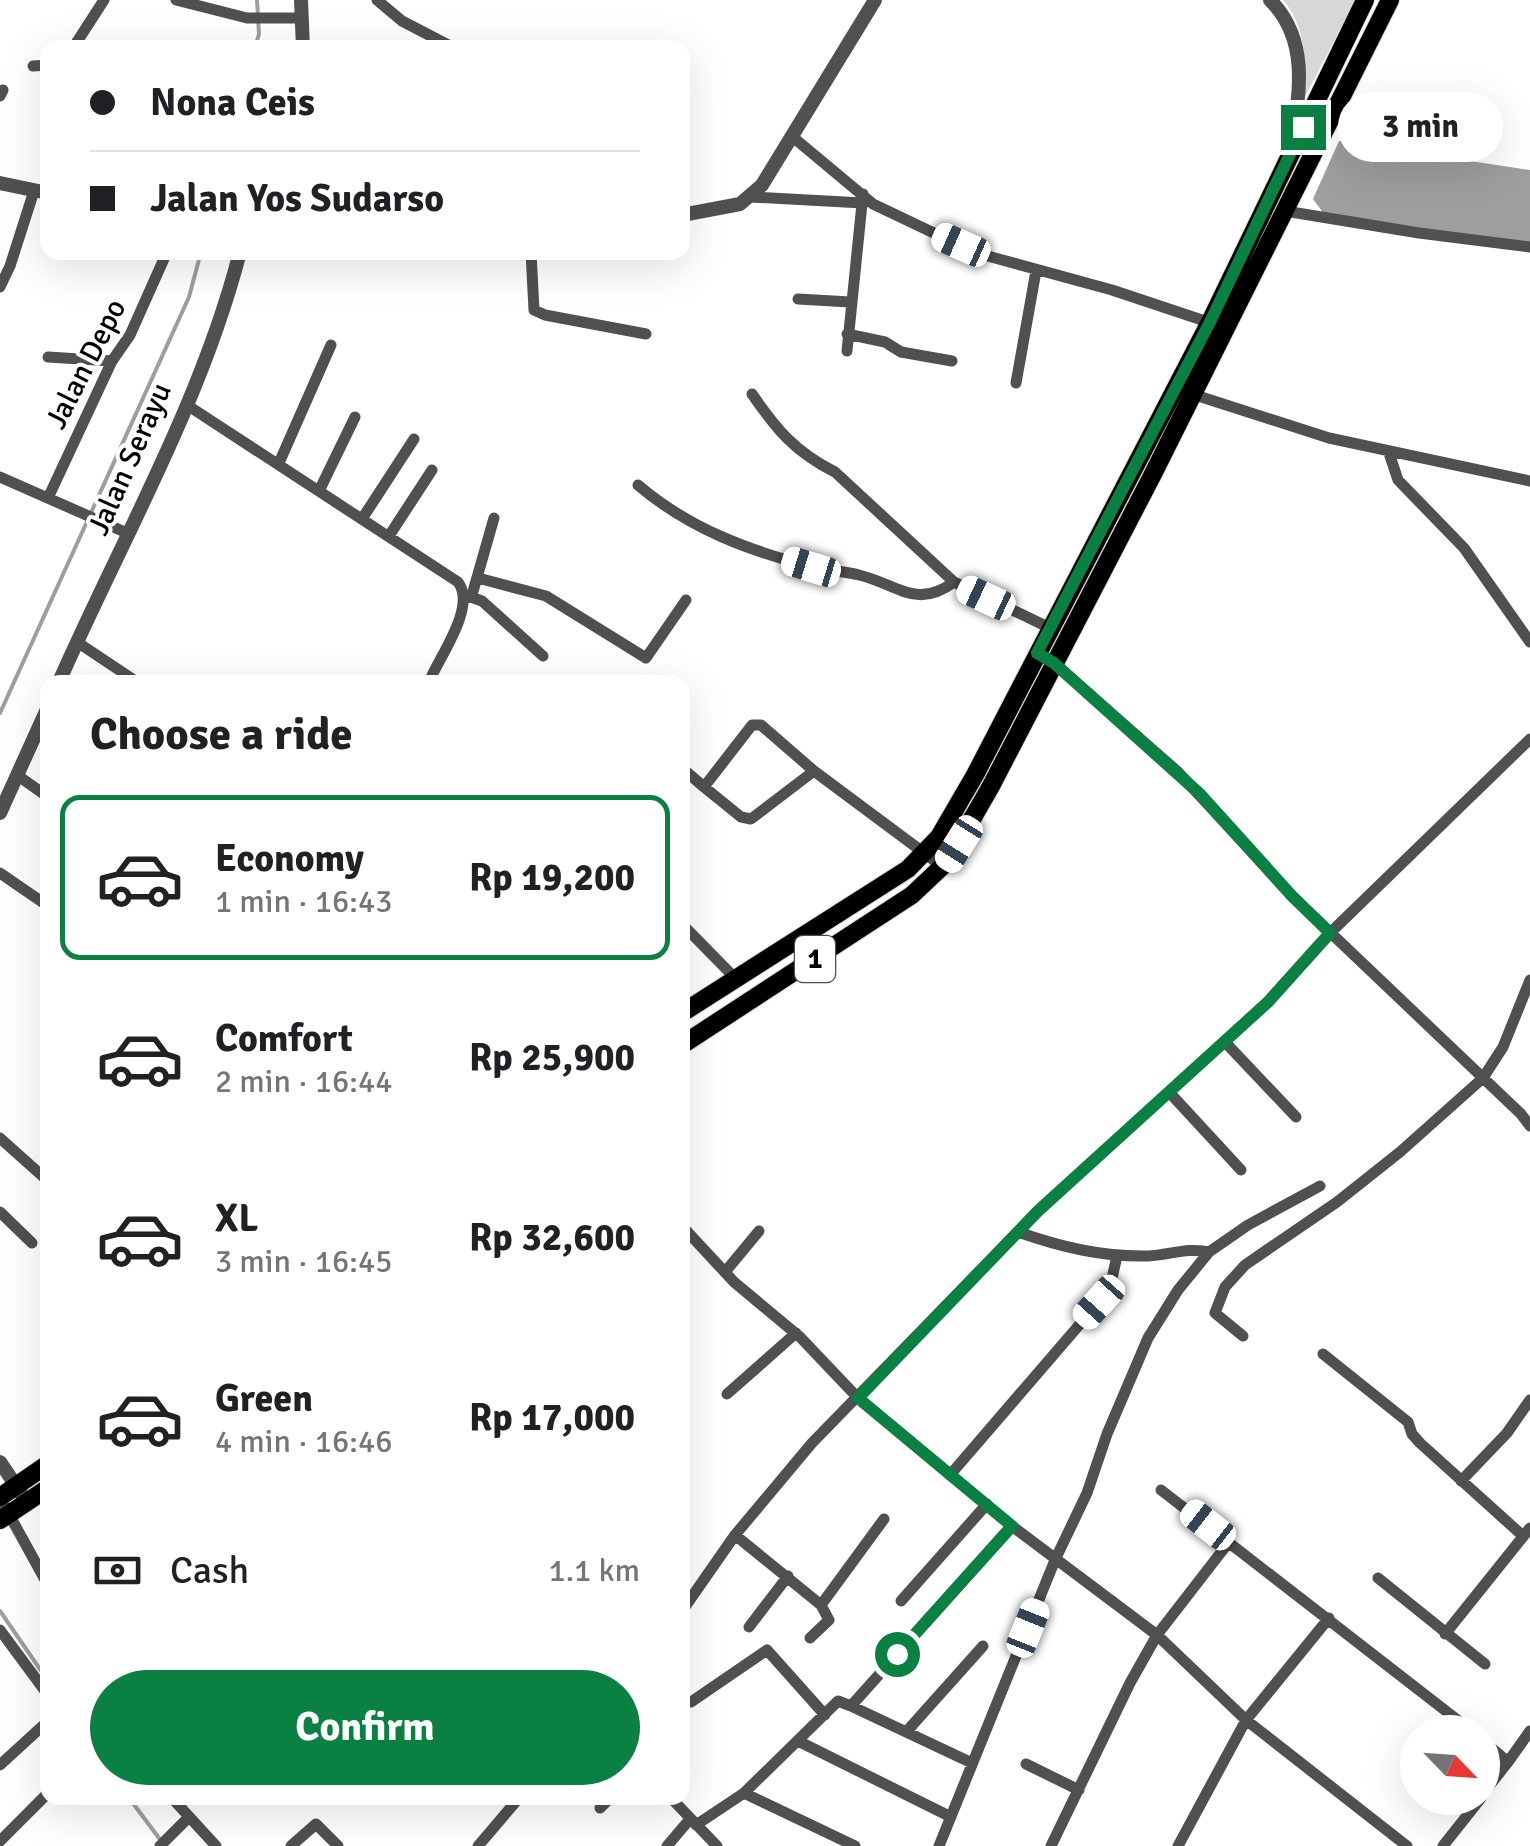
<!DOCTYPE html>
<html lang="en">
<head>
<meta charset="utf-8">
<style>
  :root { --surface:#fff; --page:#f6f6f6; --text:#202124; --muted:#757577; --line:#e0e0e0; --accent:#0b8043 }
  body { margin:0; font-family:Signika,sans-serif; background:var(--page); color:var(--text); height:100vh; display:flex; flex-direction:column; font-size:38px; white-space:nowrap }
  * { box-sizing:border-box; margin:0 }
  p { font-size:32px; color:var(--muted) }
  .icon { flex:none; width:55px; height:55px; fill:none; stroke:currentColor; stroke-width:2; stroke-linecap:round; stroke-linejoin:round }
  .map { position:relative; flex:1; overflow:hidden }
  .sheet { position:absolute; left:40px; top:675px; width:650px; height:1130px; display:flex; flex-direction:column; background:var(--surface); border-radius:20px; box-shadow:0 10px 40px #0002 }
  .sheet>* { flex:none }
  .hud { position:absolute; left:40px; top:40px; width:650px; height:220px; border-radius:20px; box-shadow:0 10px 40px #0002; display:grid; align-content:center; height:220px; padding:0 50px; background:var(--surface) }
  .needle { width:65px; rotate:115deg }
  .tools { position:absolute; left:1400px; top:1715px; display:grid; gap:20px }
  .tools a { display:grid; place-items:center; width:100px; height:100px; border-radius:50%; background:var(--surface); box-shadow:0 10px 40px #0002; font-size:50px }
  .end { position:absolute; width:45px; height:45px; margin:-22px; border:12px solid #0b8043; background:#fff; box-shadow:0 0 0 5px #fff }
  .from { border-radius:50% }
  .bubble { position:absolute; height:70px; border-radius:35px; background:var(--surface); box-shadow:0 10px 40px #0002; font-size:32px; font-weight:800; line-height:70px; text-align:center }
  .car { position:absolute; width:30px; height:60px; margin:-30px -15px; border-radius:12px; box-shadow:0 0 8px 2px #0007; background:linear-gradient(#fff 24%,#345 0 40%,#fff 0 76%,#345 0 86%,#fff 0) }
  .hud b { display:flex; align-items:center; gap:35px; height:95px; font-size:38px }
  .hud b+b { border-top:2px solid var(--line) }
  .hud i { width:25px; height:25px; background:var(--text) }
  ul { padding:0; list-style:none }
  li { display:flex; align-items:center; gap:30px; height:165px; margin:0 20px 15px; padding:0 30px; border:5px solid transparent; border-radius:20px }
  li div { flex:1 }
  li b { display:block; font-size:38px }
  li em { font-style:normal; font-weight:800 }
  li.on { border-color:var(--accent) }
  li>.icon { width:90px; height:90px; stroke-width:1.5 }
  h2 { padding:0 50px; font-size:45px; line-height:120px }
  .pay { display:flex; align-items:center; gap:25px; height:110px; padding:0 50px; font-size:38px }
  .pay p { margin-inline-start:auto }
  .cta { display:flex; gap:20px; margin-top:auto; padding:20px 50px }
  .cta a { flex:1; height:115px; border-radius:60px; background:var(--accent); color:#fff; font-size:40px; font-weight:800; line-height:115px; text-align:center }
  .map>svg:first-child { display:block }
</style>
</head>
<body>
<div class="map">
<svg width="1530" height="1846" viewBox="0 0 1530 1846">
  <rect width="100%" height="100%" fill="#fff"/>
  <path fill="#d7d7d7" d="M1283 0H1355L1305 97C1306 64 1306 26 1283 0Z"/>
  <path fill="#9e9e9e" d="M1339 141 1530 170V244L1324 214 1313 199Z"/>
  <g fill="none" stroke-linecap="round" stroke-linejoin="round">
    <path stroke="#9e9e9e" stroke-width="4" d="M255 48 259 34 257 0
      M0 713 189 297 201 252
      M0 1611 48 1681
      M129 1798 162 1842"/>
    <defs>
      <path id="trunk" d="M682 1013 908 869 939 837 975 775 1210 322 1365 0
        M682 1045 912 895 948 861 991 786 1153 474 1390 0
        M0 1497 48 1464
        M0 1520 48 1488"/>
    </defs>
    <use href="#trunk" stroke="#dbdbdb" stroke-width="20"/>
    <path stroke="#505050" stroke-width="11" d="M176 0 247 18H302
      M377 0 402 21 454 48
      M73 48 104 0
      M33 66 48 65
      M0 96 3 90
      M794 138 873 204 938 235 984 255 1112 290 1214 324
      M751 197 863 203
      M1285 211 1419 233 1530 247
      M531 252 534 310 545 315 646 334
      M0 287 10 266 34 191
      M798 299 850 302
      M847 334 885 342 901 352 952 361
      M847 351 863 194
      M48 357 112 361
      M1016 383 1036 271
      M752 394C777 430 795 452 835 472L954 582 1050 628
      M1192 394 1329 438 1530 481
      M187 405 458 582C477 607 439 657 429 682
      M1389 453 1398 480 1464 548 1530 642
      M279 463 331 345
      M0 477 127 533
      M638 485C688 528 749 551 813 567 828 571 844 571 859 575 897 584 916 610 954 582
      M319 491 355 417
      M48 498 112 361 130 335 167 252
      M362 519 414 439
      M389 536 432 470
      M478 578 546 596 646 658 686 600
      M465 595 482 601 543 656
      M472 595 494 518
      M77 642 137 682
      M1037 653 1054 663 1178 772 1292 896 1521 1114 1530 1126
      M682 768 704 787 752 725H761L814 771 943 867
      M17 775 48 797
      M704 787 741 817 751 819 814 771
      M0 873 48 906
      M682 924 736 979
      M1225 1042 1296 1117
      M1169 1092 1241 1170
      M0 1138 48 1181
      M0 1212 32 1243
      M682 1226 734 1282 800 1337 858 1398 1012 1526 1157 1635 1246 1720 1407 1846
      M1209 1252 1248 1225 1320 1186
      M725 1272 759 1231
      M1243 1336 1215 1313 1225 1287 1245 1265 1337 1202 1400 1152 1483 1078 1503 1047 1530 980
      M1323 1354 1408 1422 1412 1434 1420 1443 1523 1536
      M727 1394 796 1333
      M950 1475 1099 1302 1111 1283 1117 1256
      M1461 1481 1507 1433 1530 1400
      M1161 1490 1473 1732
      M0 1498 48 1585
      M735 1535 821 1605
      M1378 1578 1485 1664
      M901 1601 987 1504
      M682 1611 735 1535 812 1443 1038 1211 1268 1002 1330 933 1530 739
      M749 1627 788 1576
      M0 1630 48 1695
      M1445 1634 1530 1528
      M810 1638 829 1620 821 1605 884 1519
      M691 1702 767 1650 825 1715
      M851 1706 972 1763
      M907 1731 983 1646
      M1482 1740 1508 1762 1482 1795
      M798 1741 951 1817
      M1508 1762 1530 1731
      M1026 1764 1079 1790
      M0 1765 48 1721
      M744 1793 855 1846
      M172 1798 216 1846
      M671 1798 717 1846
      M600 1808 610 1798
      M696 1825 744 1793 838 1701 851 1706 1012 1526
      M0 1841 48 1793
      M160 1846 189 1817
      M291 1846 316 1824 338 1846
      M478 1846 519 1798
      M667 1846 690 1819
      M939 1846 1055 1560 1087 1493 1107 1434 1148 1338 1178 1290 1209 1252C1189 1247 1169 1255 1148 1256 1102 1257 1061 1247 1018 1232
      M1051 1846 1130 1683 1157 1635 1229 1542
      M1178 1846 1246 1720 1329 1618
      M1443 1846 1481 1798"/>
    <path stroke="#505050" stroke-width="14" d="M301 0 303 48
      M1270 0C1309 39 1300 91 1292 141
      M0 183 48 193
      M682 215 740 204 762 185 875 0
      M59 682C121 541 201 403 240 252
      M0 813 48 707
      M0 1462 22 1495"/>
    <use href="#trunk" stroke="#000" stroke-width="18"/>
  </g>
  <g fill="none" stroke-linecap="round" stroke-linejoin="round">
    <path stroke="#0b8043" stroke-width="12" d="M897 1654 1012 1526 858 1398 1038 1211 1268 1002 1330 933 1292 896 1200 794 1054 663 1037 653 1210 322 1303 127"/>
  </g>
  <g text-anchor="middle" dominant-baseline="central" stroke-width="8" stroke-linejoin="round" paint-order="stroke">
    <rect fill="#fff" stroke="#4c4c4c" stroke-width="2.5" x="795" y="936" width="40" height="46" rx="8"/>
    <g font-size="28" font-weight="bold" fill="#000">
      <text x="815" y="959">1</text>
    </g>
    <g font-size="30" fill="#000" stroke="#fff">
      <text transform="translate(86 364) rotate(-63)">Jalan Depo</text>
      <text transform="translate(130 459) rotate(-66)">Jalan Serayu</text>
    </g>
  </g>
</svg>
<div class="tools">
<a><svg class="needle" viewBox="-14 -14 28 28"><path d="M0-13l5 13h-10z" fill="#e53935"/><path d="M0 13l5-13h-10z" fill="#757577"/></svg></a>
</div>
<i class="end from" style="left:897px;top:1654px"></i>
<i class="end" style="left:1303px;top:127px"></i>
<div class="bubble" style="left:1338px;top:92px;width:165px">3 min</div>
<i class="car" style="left:961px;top:245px;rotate:294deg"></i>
<i class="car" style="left:811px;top:567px;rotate:287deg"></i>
<i class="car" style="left:986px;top:598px;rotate:295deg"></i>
<i class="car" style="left:959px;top:844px;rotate:212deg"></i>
<i class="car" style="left:1099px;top:1302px;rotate:222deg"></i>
<i class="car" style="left:1208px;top:1525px;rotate:308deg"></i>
<i class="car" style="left:1028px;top:1628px;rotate:22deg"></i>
<div class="hud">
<b><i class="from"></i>Nona Ceis</b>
<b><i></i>Jalan Yos Sudarso</b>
</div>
<section class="sheet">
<h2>Choose a ride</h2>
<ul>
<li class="on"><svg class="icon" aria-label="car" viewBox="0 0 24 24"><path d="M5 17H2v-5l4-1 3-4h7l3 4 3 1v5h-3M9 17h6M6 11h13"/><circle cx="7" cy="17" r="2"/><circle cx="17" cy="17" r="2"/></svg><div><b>Economy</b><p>1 min · 16:43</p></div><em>Rp 19,200</em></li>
<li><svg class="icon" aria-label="car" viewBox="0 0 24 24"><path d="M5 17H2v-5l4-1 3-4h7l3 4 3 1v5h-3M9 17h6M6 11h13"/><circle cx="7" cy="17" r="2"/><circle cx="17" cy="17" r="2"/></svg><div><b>Comfort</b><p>2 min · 16:44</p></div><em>Rp 25,900</em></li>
<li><svg class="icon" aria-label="car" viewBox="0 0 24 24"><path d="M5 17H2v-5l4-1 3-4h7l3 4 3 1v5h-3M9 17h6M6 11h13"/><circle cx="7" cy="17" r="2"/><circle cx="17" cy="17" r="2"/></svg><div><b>XL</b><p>3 min · 16:45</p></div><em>Rp 32,600</em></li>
<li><svg class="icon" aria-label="car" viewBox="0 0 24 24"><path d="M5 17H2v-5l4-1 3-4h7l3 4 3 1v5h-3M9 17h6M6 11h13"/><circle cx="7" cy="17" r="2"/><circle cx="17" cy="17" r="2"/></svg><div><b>Green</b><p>4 min · 16:46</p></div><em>Rp 17,000</em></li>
</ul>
<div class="pay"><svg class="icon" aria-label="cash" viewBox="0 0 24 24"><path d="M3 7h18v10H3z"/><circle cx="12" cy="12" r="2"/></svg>Cash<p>1.1 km</p></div>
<div class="cta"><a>Confirm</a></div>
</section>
</div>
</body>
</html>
